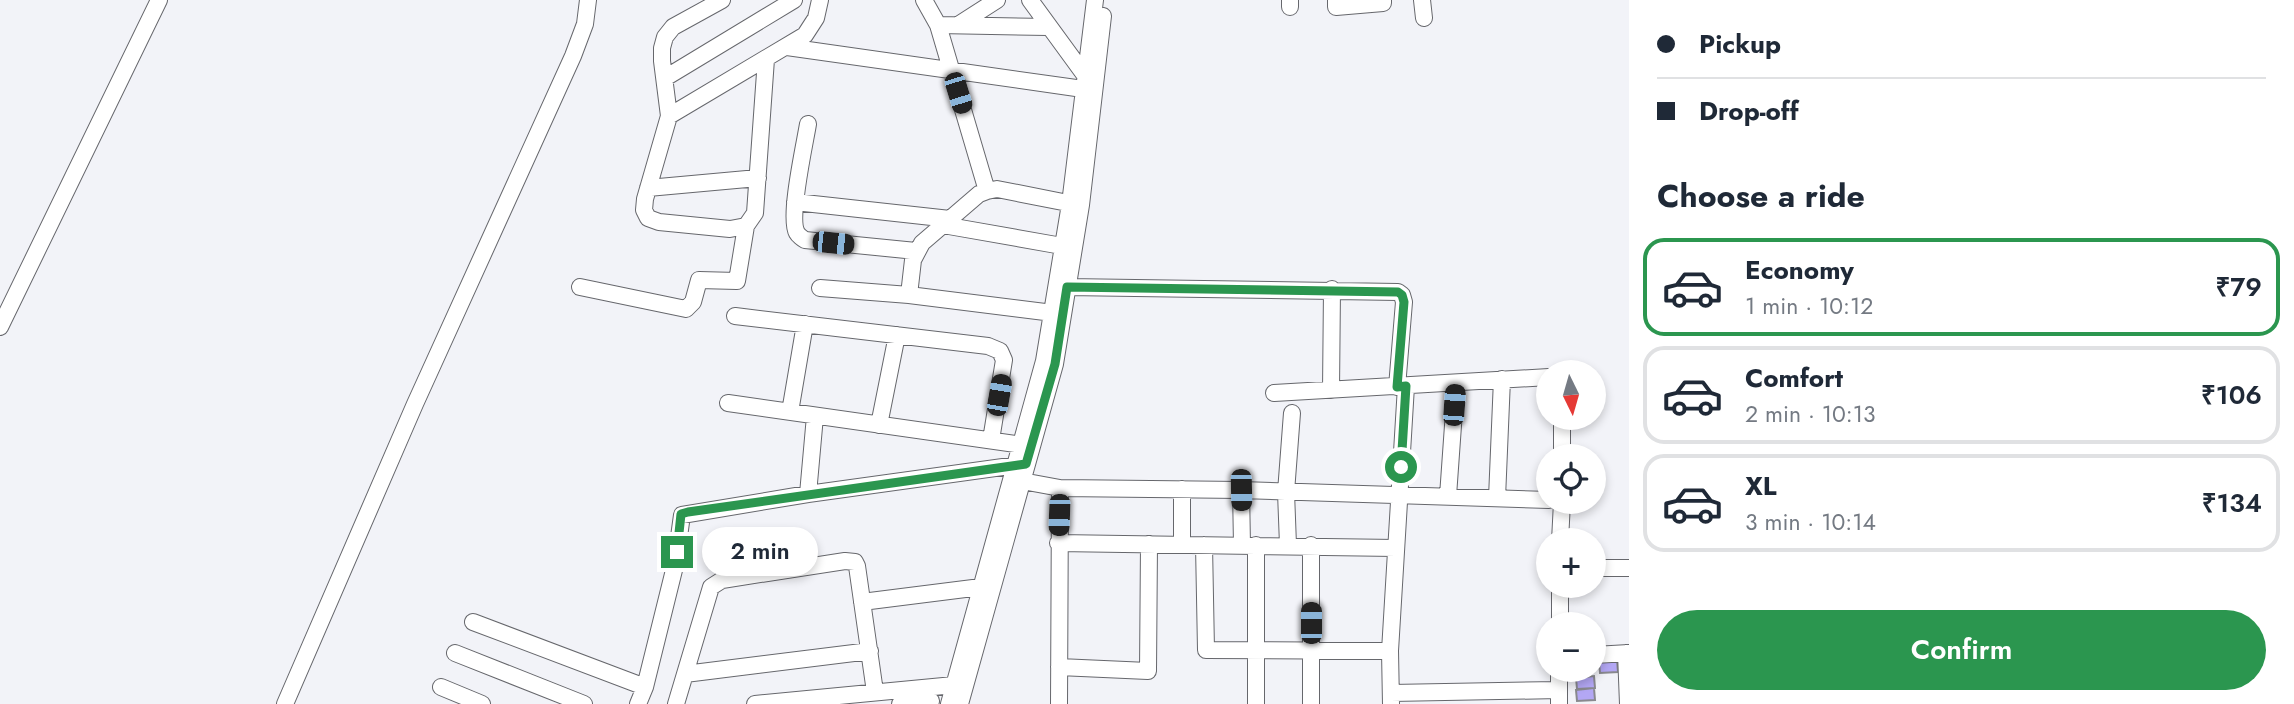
<!DOCTYPE html>
<html lang="en">
<head>
<meta charset="utf-8">
<style>
  :root { --surface:#fff; --page:#f6f6f7; --text:#1f2937; --muted:#747a83; --line:#e0e1e3; --accent:#2b964f }
  body { margin:0; font-family:Jost,sans-serif; background:var(--page); color:var(--text); height:100vh; display:flex; flex-direction:column; font-size:26px; white-space:nowrap }
  * { box-sizing:border-box; margin:0 }
  p { font-size:23px; color:var(--muted) }
  .icon { flex:none; width:38px; height:38px; fill:none; stroke:currentColor; stroke-width:2; stroke-linecap:round; stroke-linejoin:round }
  .map { position:relative; flex:1; overflow:hidden }
  .details { display:flex; flex-direction:column; background:var(--surface); width:665px }
  .details>* { flex:none }
  .guide { display:grid; align-content:center; height:154px; padding:0 28px; background:var(--surface) }
  .needle { width:46px; rotate:175deg }
  .fabs { position:absolute; left:1536px; top:360px; display:grid; gap:14px }
  .fabs a { display:grid; place-items:center; width:70px; height:70px; border-radius:50%; background:var(--surface); box-shadow:0 4px 10px #0003; font-size:35px }
  .end { position:absolute; width:32px; height:32px; margin:-16px; border:9px solid #2b964f; background:#fff; box-shadow:0 0 0 4px #fff }
  .from { border-radius:50% }
  .bubble { position:absolute; height:49px; border-radius:24px; background:var(--surface); box-shadow:0 4px 10px #0003; font-size:23px; font-weight:600; line-height:49px; text-align:center }
  .car { position:absolute; width:21px; height:42px; margin:-21px -10px; border-radius:9px; box-shadow:0 0 5px 2px #0007; background:linear-gradient(#222 24%,#8ab4d8 0 40%,#222 0 76%,#8ab4d8 0 86%,#222 0) }
  .guide b { display:flex; align-items:center; gap:24px; height:66px; font-size:26px }
  .guide b+b { border-top:2px solid var(--line) }
  .guide i { width:18px; height:18px; background:var(--text) }
  ul { padding:0; list-style:none }
  li { display:flex; align-items:center; gap:21px; height:98px; margin:0 14px 10px; padding:0 14px; border:4px solid var(--line); border-radius:21px }
  li div { flex:1 }
  li b { display:block; font-size:26px }
  li em { font-style:normal; font-weight:600 }
  li.selected { border-color:var(--accent) }
  li>.icon { width:63px; height:63px; stroke-width:1.5 }
  h2 { padding:0 28px; font-size:32px; line-height:84px }
  .button { display:flex; gap:14px; margin-top:auto; padding:14px 28px }
  .button a { flex:1; height:80px; border-radius:42px; background:var(--accent); color:#fff; font-size:28px; font-weight:600; line-height:80px; text-align:center }
  main { display:flex; flex:1; min-height:0 }
  .map>svg:first-child { display:block }
</style>
</head>
<body>
<main>
<div class="map">
<svg width="1629" height="704" viewBox="0 0 1629 704">
  <rect width="100%" height="100%" fill="#f2f3f8"/>
  <path fill="#b3a7f4" stroke="#89898e" stroke-width="2" d="M1617 661 1618 672 1600 673 1599 662Z
    M1594 676 1595 688 1577 689 1576 678Z
    M1594 688 1595 700 1577 701 1576 690Z"/>
  <g fill="none" stroke-linecap="round" stroke-linejoin="round">
    <defs>
      <path id="minor" d="M722 0 673 27 665 37 662 48V61L669 116 645 199 644 210 648 218 659 222 730 229 746 226 755 213 766 59
        M924 0 938 25 987 191
        M1030 0 1084 74
        M1336 0V7L1383 3V0
        M1422 0 1424 18
        M1290 7V0
        M938 25 1048 27
        M958 25 997 0
        M787 47 1083 89
        M665 78 794 0
        M669 116 805 35 816 18 820 0
        M808 124C805 143 788 218 797 233 798 235 803 239 805 240L916 251
        M648 188 758 178
        M795 202 950 219
        M943 225 1062 246
        M580 287 686 309 693 302 699 280 737 281 746 226
        M1067 287 1398 292 1402 295 1404 302 1397 387
        M820 288 909 295 1061 314
        M909 295 913 260 922 243 979 194 987 191 997 189 1078 205
        M735 316 988 346 1000 351 1004 360 991 440
        M0 327 159 0
        M1331 390 1332 289
        M1274 393 1549 377
        M728 403 1029 446
        M790 412 805 324
        M879 425 897 335
        M1562 457V418
        M1022 481 1060 488
        M1182 489V544
        M1241 490 1242 545
        M808 494 815 416
        M1448 496 1456 383
        M1497 498 1502 379
        M1560 541 1562 502
        M1058 543 1396 548
        M1204 545 1206 650 1390 651
        M1256 545V704
        M1288 545 1286 492 1292 413
        M1311 545V704
        M1594 568H1629
        M862 602 981 587
        M473 622 645 687
        M1560 625V586
        M455 653 584 704
        M1626 653 1628 704
        M1594 655 1629 653
        M1059 667 1148 671 1149 544
        M685 674 870 651
        M441 687 482 704
        M1391 693 1559 690
        M285 704 415 404 573 56 585 24 588 0
        M638 704 645 687 675 566 682 515 808 494 1024 464
        M676 704 711 587 722 580 845 561 855 562 857 566 875 692
        M755 704 954 685
        M900 704 931 701 930 704
        M949 704 1044 361 1070 204 1095 0
        M960 704 1055 364 1081 205 1103 16
        M1059 704 1060 488 1241 490 1549 500
        M1391 704 1390 651 1406 386
        M1559 704V670"/>
    </defs>
    <use href="#minor" stroke="#66676c" stroke-width="18"/>
    <use href="#minor" stroke="#fff" stroke-width="16"/>
  </g>
  <g fill="none" stroke-linecap="round" stroke-linejoin="round">
    <path stroke="#2b964f" stroke-width="9" d="M677 552 681 514 688 512 1026 464 1055 364 1067 287 1398 292 1402 295 1404 302 1397 387 1406 386 1401 467"/>
  </g>
</svg>
<div class="fabs">
<a><svg class="needle" viewBox="-14 -14 28 28"><path d="M0-13l5 13h-10z" fill="#e53935"/><path d="M0 13l5-13h-10z" fill="#747a83"/></svg></a>
<a><svg class="icon" aria-label="locate" viewBox="0 0 24 24"><circle cx="12" cy="12" r="6"/><path d="M12 2v4M12 18v4M2 12h4M18 12h4"/></svg></a>
<a>+</a>
<a>−</a>
</div>
<i class="end from" style="left:1401px;top:467px"></i>
<i class="end" style="left:677px;top:552px"></i>
<div class="bubble" style="left:702px;top:527px;width:116px">2 min</div>
<i class="car" style="left:958px;top:93px;rotate:163deg"></i>
<i class="car" style="left:833px;top:243px;rotate:96deg"></i>
<i class="car" style="left:999px;top:395px;rotate:10deg"></i>
<i class="car" style="left:1454px;top:405px;rotate:4deg"></i>
<i class="car" style="left:1241px;top:490px;rotate:179deg"></i>
<i class="car" style="left:1059px;top:515px;rotate:182deg"></i>
<i class="car" style="left:1311px;top:623px;rotate:0deg"></i>
</div>
<section class="details">
<div class="guide">
<b><i class="from"></i>Pickup</b>
<b><i></i>Drop-off</b>
</div>
<h2>Choose a ride</h2>
<ul>
<li class="selected"><svg class="icon" aria-label="car" viewBox="0 0 24 24"><path d="M5 17H2v-5l4-1 3-4h7l3 4 3 1v5h-3M9 17h6M6 11h13"/><circle cx="7" cy="17" r="2"/><circle cx="17" cy="17" r="2"/></svg><div><b>Economy</b><p>1 min · 10:12</p></div><em>₹79</em></li>
<li><svg class="icon" aria-label="car" viewBox="0 0 24 24"><path d="M5 17H2v-5l4-1 3-4h7l3 4 3 1v5h-3M9 17h6M6 11h13"/><circle cx="7" cy="17" r="2"/><circle cx="17" cy="17" r="2"/></svg><div><b>Comfort</b><p>2 min · 10:13</p></div><em>₹106</em></li>
<li><svg class="icon" aria-label="car" viewBox="0 0 24 24"><path d="M5 17H2v-5l4-1 3-4h7l3 4 3 1v5h-3M9 17h6M6 11h13"/><circle cx="7" cy="17" r="2"/><circle cx="17" cy="17" r="2"/></svg><div><b>XL</b><p>3 min · 10:14</p></div><em>₹134</em></li>
</ul>
<div class="button"><a>Confirm</a></div>
</section>
</main>
</body>
</html>
